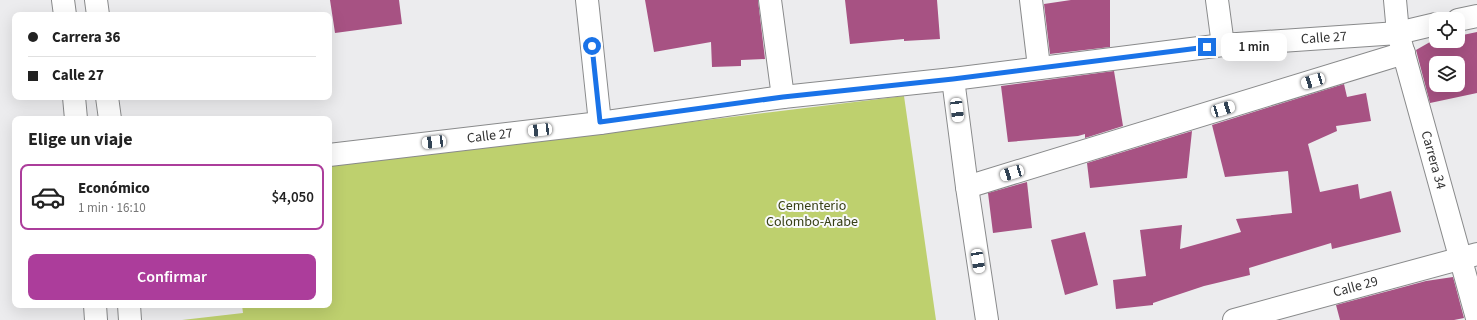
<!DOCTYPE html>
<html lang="es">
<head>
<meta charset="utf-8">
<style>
  :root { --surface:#fff; --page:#f2f2f2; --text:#222; --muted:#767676; --line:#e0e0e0; --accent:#ac3d9b }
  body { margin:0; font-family:"Source Sans 3",sans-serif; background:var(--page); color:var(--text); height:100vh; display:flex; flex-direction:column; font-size:15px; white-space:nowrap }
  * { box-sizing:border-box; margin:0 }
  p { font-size:13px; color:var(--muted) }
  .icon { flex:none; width:22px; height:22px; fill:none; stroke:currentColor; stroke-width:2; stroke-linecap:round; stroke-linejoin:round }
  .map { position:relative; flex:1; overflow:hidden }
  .drawer { position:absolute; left:12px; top:116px; width:320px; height:192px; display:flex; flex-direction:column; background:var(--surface); border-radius:8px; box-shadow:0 4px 16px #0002 }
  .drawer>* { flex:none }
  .top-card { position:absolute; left:12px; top:12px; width:320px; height:88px; border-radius:8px; box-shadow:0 4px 16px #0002; display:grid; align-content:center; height:88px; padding:0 16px; background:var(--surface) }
  .controls { position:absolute; left:1429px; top:12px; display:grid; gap:8px }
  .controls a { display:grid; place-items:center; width:36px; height:36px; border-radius:8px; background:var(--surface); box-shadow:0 4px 16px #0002; font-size:20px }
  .end { position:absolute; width:18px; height:18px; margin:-9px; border:5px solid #1a73e8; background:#fff; box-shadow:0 0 0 2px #fff }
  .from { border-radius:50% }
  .bubble { position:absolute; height:28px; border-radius:8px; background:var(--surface); box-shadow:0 4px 16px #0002; font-size:13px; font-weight:600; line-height:28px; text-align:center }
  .car { position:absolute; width:12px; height:24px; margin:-12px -6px; border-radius:5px; box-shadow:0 0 3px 1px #0007; background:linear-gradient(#fff 24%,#345 0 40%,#fff 0 76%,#345 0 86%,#fff 0) }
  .top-card b { display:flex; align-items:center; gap:14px; height:38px; font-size:15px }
  .top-card b+b { border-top:1px solid var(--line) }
  .top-card i { width:10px; height:10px; background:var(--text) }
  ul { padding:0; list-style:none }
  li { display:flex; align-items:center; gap:12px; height:66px; margin:0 8px 6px; padding:0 8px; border:2px solid transparent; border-radius:8px }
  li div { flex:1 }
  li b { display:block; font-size:15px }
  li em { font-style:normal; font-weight:600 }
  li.current { border-color:var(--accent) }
  li>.icon { width:36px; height:36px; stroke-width:1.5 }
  h2 { padding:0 16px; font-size:18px; line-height:48px }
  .button { display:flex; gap:8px; margin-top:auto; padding:8px 16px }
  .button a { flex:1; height:46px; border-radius:8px; background:var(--accent); color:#fff; font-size:16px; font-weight:600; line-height:46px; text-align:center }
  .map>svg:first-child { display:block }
</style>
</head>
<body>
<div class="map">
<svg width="1477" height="320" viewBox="0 0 1477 320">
  <rect width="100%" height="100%" fill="#ececee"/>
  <path fill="#bed06e" d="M904 96 936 320H182L243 313 242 305H329V166Z"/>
  <path fill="#a75283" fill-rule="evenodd" d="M330 0H399L402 24 335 33Z
    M645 0H758L765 59 741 60V66L712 67 711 42 654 52Z
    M845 0H937L940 39 904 41V39L850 44Z
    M1071 0H1110V47L1050 54 1044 4Z
    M1477 32V93L1430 103 1416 50 1430 42 1436 41H1458V36ZM1436 63H1458V85H1436Z
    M1114 71 1123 126 1085 138V134L1078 136 1008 142 1001 86Z
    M1344 84 1347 97 1366 93 1371 121 1336 126 1337 131 1308 144 1320 192 1358 184 1360 199 1391 191 1401 232 1332 249 1331 243 1249 268 1250 275 1204 286 1153 303V305L1116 309 1113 280 1146 276 1140 230 1182 225 1180 249 1241 232 1236 219 1292 213 1288 171 1225 177 1212 125Z
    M1192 131 1187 178 1090 188 1087 163Z
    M1027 182 1032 228 993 233 988 193Z
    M1085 232 1098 285 1065 295 1051 240Z
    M1453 277 1464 318 1454 320H1340L1336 305 1426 281Z"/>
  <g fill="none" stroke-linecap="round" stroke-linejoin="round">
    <defs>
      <g id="minor">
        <path d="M587 0 600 123"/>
        <path d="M770 0 783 97"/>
        <path d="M1031 0 1039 67"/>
        <path d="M1217 0 1223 45"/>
        <path id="s1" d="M1395 0 1398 33 1477 318"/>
        <path d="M1458 20 1477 16"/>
        <path d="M953 79 967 187 987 320"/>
        <path id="s2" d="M329 155 600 123 783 97 953 79 1223 45 1398 33 1436 24"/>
        <path d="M967 187 1404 53"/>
        <path id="s3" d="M1234 320 1477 254"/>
      </g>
      <path id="tertiary" d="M63 0 65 15
        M96 0 98 15
        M74 97 76 119
        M107 97 110 119
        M95 305 96 320
        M129 305 130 320"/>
    </defs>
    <use href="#minor" stroke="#898a8b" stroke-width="24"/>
    <use href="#tertiary" stroke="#898a8b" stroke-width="24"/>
    <use href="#minor" stroke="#fff" stroke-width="22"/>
    <use href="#tertiary" stroke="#fff" stroke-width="22"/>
  </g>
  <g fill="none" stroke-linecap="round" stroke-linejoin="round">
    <path stroke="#1a73e8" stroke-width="5" d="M592 46 600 122 783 97 953 79 1207 47"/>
  </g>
  <g text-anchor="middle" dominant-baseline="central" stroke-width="4" stroke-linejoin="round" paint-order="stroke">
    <g font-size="14" fill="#323232" stroke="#f9fafb">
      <text stroke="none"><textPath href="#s2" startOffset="1002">Calle 27</textPath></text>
      <text stroke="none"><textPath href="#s2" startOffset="162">Calle 27</textPath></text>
      <text stroke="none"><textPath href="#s1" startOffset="165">Carrera 34</textPath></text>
      <text stroke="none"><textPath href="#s3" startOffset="126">Calle 29</textPath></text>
    </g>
    <g font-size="14" fill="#373f15" stroke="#f9fafb">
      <text x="812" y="206">Cementerio<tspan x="812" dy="16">Colombo-Arabe</tspan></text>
    </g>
  </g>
</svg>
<div class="controls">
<a><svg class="icon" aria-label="locate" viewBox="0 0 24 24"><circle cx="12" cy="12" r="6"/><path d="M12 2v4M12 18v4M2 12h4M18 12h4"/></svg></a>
<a><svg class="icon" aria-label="layers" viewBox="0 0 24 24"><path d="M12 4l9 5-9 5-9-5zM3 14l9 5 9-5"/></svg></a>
</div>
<i class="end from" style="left:592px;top:46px"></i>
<i class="end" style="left:1207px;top:47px"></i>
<div class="bubble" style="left:1221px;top:33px;width:66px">1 min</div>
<i class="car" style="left:1313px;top:81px;rotate:253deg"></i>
<i class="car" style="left:1223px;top:109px;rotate:73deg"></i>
<i class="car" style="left:957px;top:110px;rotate:173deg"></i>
<i class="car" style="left:540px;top:130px;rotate:263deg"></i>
<i class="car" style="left:434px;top:142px;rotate:263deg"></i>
<i class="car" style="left:1012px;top:173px;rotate:253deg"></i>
<i class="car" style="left:978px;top:261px;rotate:171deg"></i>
<div class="top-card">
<b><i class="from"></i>Carrera 36</b>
<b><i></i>Calle 27</b>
</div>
<section class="drawer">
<h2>Elige un viaje</h2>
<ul>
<li class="current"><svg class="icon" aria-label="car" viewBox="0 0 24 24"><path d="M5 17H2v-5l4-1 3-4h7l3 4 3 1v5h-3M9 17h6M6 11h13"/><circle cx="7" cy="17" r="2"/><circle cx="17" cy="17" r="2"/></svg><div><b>Económico</b><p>1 min · 16:10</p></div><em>$4,050</em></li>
</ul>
<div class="button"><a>Confirmar</a></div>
</section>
</div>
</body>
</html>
